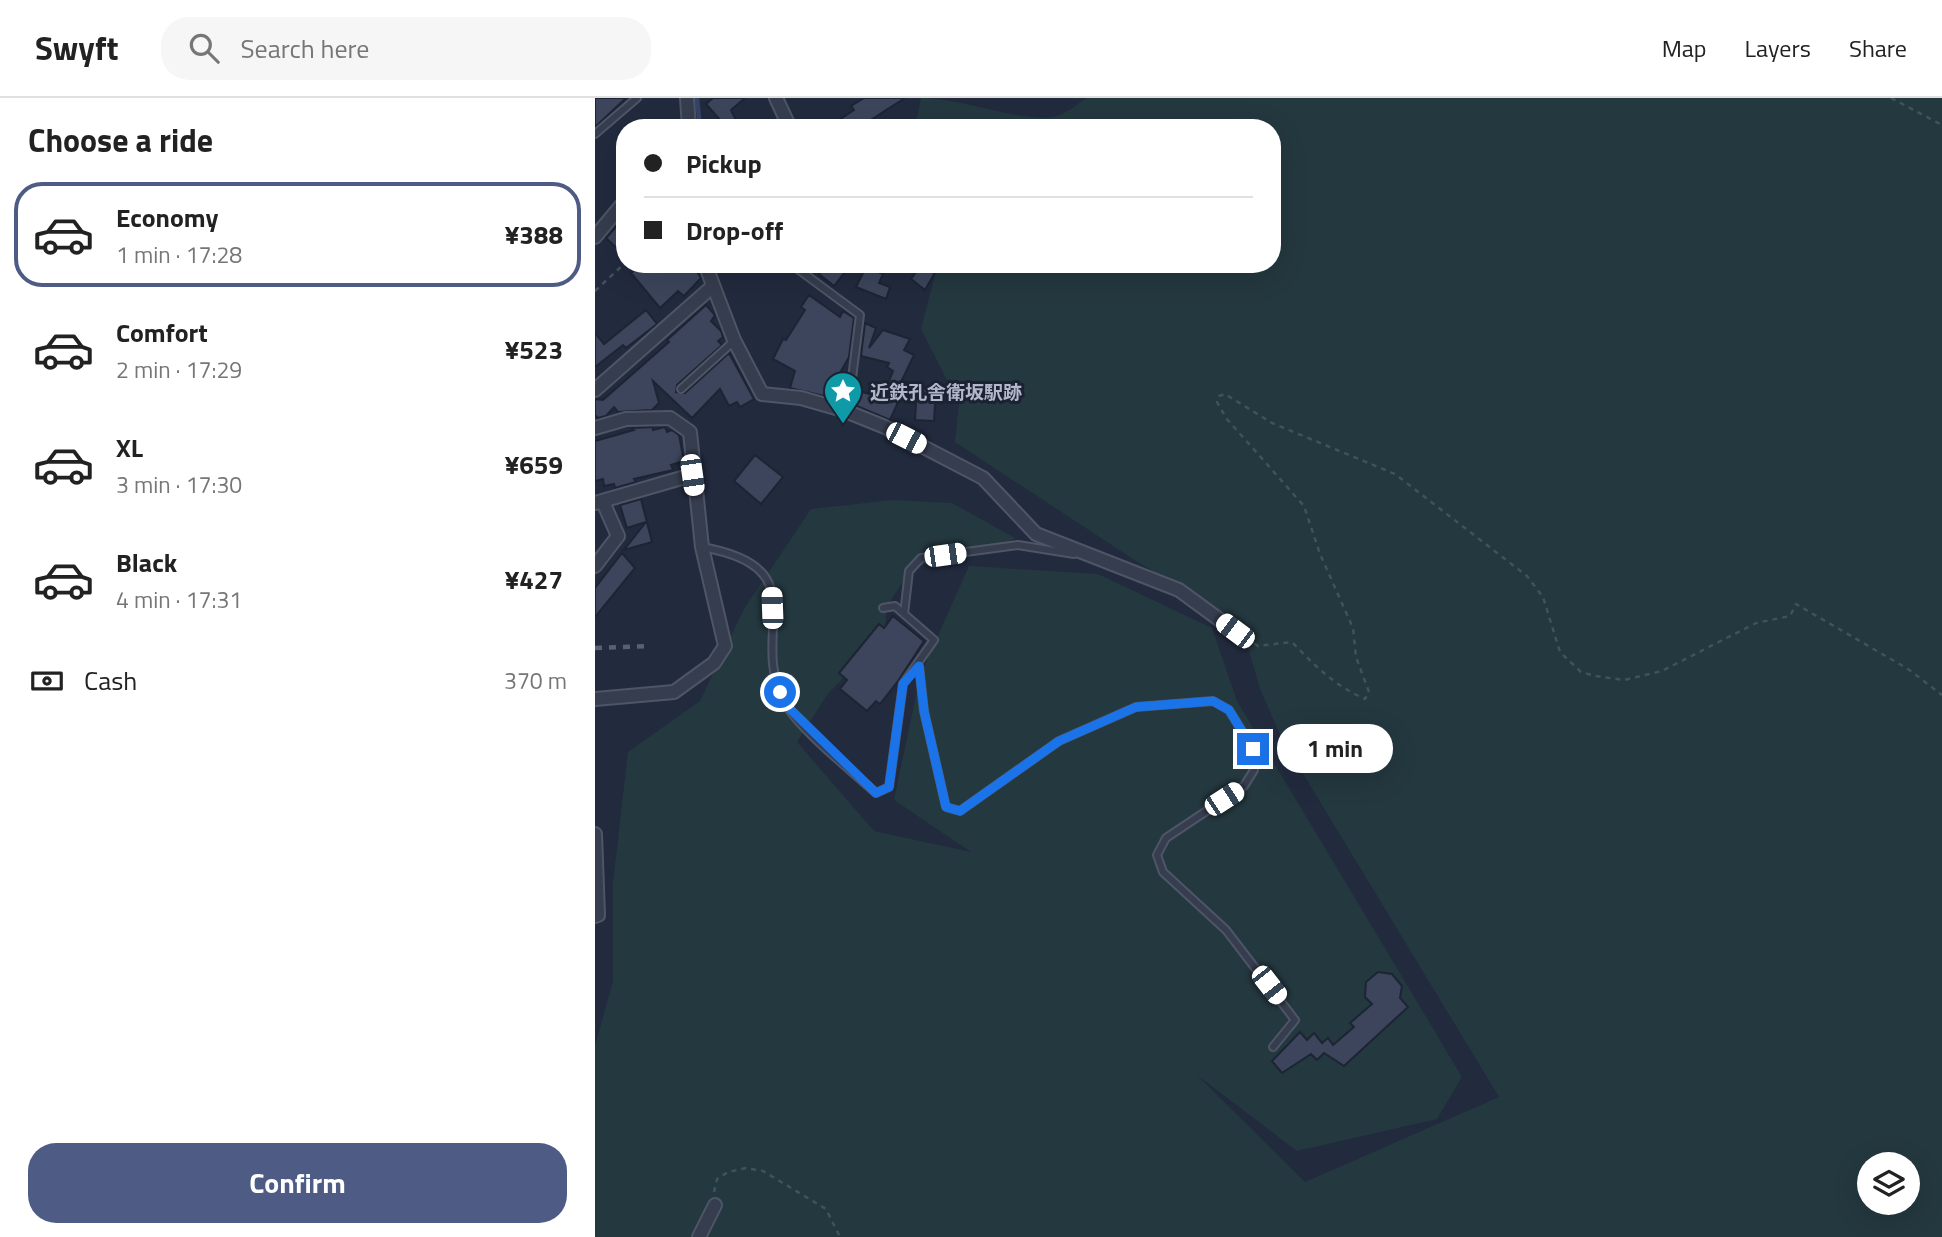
<!DOCTYPE html>
<html lang="en">
<head>
<meta charset="utf-8">
<style>
  :root { --surface:#fff; --page:#f6f6f6; --text:#222; --muted:#767676; --line:#e0e0e0; --accent:#4e5c85 }
  body { margin:0; font-family:"Titillium Web","Noto Sans JP",sans-serif; background:var(--page); color:var(--text); height:100vh; display:flex; flex-direction:column; font-size:26px; white-space:nowrap }
  * { box-sizing:border-box; margin:0 }
  p { font-size:23px; color:var(--muted) }
  .icon { flex:none; width:38px; height:38px; fill:none; stroke:currentColor; stroke-width:2; stroke-linecap:round; stroke-linejoin:round }
  .map { position:relative; flex:1; overflow:hidden }
  .panel { display:flex; flex-direction:column; background:var(--surface); width:595px }
  .panel>* { flex:none }
  .top-card { position:absolute; left:21px; top:21px; width:665px; height:154px; border-radius:28px; box-shadow:0 7px 28px #0002; display:grid; align-content:center; height:154px; padding:0 28px; background:var(--surface) }
  .buttons { position:absolute; left:1262px; top:1054px; display:grid; gap:14px }
  .buttons a { display:grid; place-items:center; width:63px; height:63px; border-radius:50%; background:var(--surface); box-shadow:0 7px 28px #0002; font-size:35px }
  .end { position:absolute; width:32px; height:32px; margin:-16px; border:9px solid #1a73e8; background:#fff; box-shadow:0 0 0 4px #fff }
  .from { border-radius:50% }
  .bubble { position:absolute; height:49px; border-radius:24px; background:var(--surface); box-shadow:0 7px 28px #0002; font-size:23px; font-weight:700; line-height:49px; text-align:center }
  .car { position:absolute; width:21px; height:42px; margin:-21px -10px; border-radius:9px; box-shadow:0 0 5px 2px #0007; background:linear-gradient(#fff 24%,#345 0 40%,#fff 0 76%,#345 0 86%,#fff 0) }
  .top-card b { display:flex; align-items:center; gap:24px; height:66px; font-size:26px }
  .top-card b+b { border-top:2px solid var(--line) }
  .top-card i { width:18px; height:18px; background:var(--text) }
  ul { padding:0; list-style:none }
  li { display:flex; align-items:center; gap:21px; height:105px; margin:0 14px 10px; padding:0 14px; border:4px solid transparent; border-radius:28px }
  li div { flex:1 }
  li b { display:block; font-size:26px }
  li em { font-style:normal; font-weight:700 }
  li.selected { border-color:var(--accent) }
  li>.icon { width:63px; height:63px; stroke-width:1.5 }
  h2 { padding:0 28px; font-size:32px; line-height:84px }
  .pay { display:flex; align-items:center; gap:18px; height:77px; padding:0 28px; font-size:26px }
  .pay p { margin-inline-start:auto }
  .action { display:flex; gap:14px; margin-top:auto; padding:14px 28px }
  .action a { flex:1; height:80px; border-radius:28px; background:var(--accent); color:#fff; font-size:28px; font-weight:700; line-height:80px; text-align:center }
  header { display:flex; align-items:center; gap:42px; box-sizing:border-box; height:98px; padding:0 35px; background:var(--surface); border-bottom:2px solid var(--line) }
  header strong { font-size:33px }
  nav { display:flex; gap:38px; margin-inline-start:auto; font-size:24px }
  .search { width:490px; height:63px; background:var(--page); display:flex; align-items:center; gap:18px; box-sizing:border-box; padding:0 24px; border-radius:28px; color:var(--muted); font-size:26px }
  main { display:flex; flex:1; min-height:0 }
  .map>svg:first-child { display:block }
</style>
</head>
<body>
<header>
<strong>Swyft</strong>
<div class="search"><svg class="icon" aria-label="search" viewBox="0 0 24 24"><circle cx="10" cy="10" r="6"/><path d="M15 15l6 6"/></svg>Search here</div>
<nav><a>Map</a><a>Layers</a><a>Share</a></nav>
</header>
<main>
<section class="panel">
<h2>Choose a ride</h2>
<ul>
<li class="selected"><svg class="icon" aria-label="car" viewBox="0 0 24 24"><path d="M5 17H2v-5l4-1 3-4h7l3 4 3 1v5h-3M9 17h6M6 11h13"/><circle cx="7" cy="17" r="2"/><circle cx="17" cy="17" r="2"/></svg><div><b>Economy</b><p>1 min · 17:28</p></div><em>¥388</em></li>
<li><svg class="icon" aria-label="car" viewBox="0 0 24 24"><path d="M5 17H2v-5l4-1 3-4h7l3 4 3 1v5h-3M9 17h6M6 11h13"/><circle cx="7" cy="17" r="2"/><circle cx="17" cy="17" r="2"/></svg><div><b>Comfort</b><p>2 min · 17:29</p></div><em>¥523</em></li>
<li><svg class="icon" aria-label="car" viewBox="0 0 24 24"><path d="M5 17H2v-5l4-1 3-4h7l3 4 3 1v5h-3M9 17h6M6 11h13"/><circle cx="7" cy="17" r="2"/><circle cx="17" cy="17" r="2"/></svg><div><b>XL</b><p>3 min · 17:30</p></div><em>¥659</em></li>
<li><svg class="icon" aria-label="car" viewBox="0 0 24 24"><path d="M5 17H2v-5l4-1 3-4h7l3 4 3 1v5h-3M9 17h6M6 11h13"/><circle cx="7" cy="17" r="2"/><circle cx="17" cy="17" r="2"/></svg><div><b>Black</b><p>4 min · 17:31</p></div><em>¥427</em></li>
</ul>
<div class="pay"><svg class="icon" aria-label="cash" viewBox="0 0 24 24"><path d="M3 7h18v10H3z"/><circle cx="12" cy="12" r="2"/></svg>Cash<p>370 m</p></div>
<div class="action"><a>Confirm</a></div>
</section>
<div class="map">
<svg width="1347" height="1139" viewBox="0 0 1347 1139">
  <rect width="100%" height="100%" fill="#222a3e"/>
  <path fill="#24383f" fill-rule="evenodd" d="M326 0C366 0 425 24 458 19 468 18 482 6 492 0H1347V1139H0V948L18 883V785L33 654 105 603 149 511 216 411 298 402 357 405 420 440 406 448 317 470 292 508 289 539 234 594 202 644 279 733 376 754 299 702 325 578 374 468 503 476 617 530 642 603 867 979 842 1021 702 1053 602 977 710 1084 904 999 687 641 665 591 646 525 541 463 360 344 364 306 326 231 343 166H677V30H320ZM1274 1066H1312V1104H1274Z"/>
  <g fill="none" stroke-linecap="round" stroke-linejoin="round">
    <path stroke="#354366" stroke-width="4.5" d="M102 0 105 30
      M122 166V168"/>
  </g>
  <path fill="#3c455b" stroke="#1d2434" stroke-width="2" d="M0 0H31L0 29Z
    M118 0H150L136 12 145 30H132L111 6Z
    M269 0H310L271 25 274 30H232L259 12 256 8Z
    M30 119V158L11 140Z
    M47 166H97L106 180 89 198 83 193 65 210 36 175Z
    M232 166H256L239 188 224 176Z
    M327 166H345L330 192 316 181Z
    M271 169 288 176 284 185 295 189 291 201 261 189Z
    M214 197 245 219 248 213 259 220 254 259 245 275 252 277 246 302 195 290 200 273 178 261 188 241 191 242 210 212 206 209Z
    M111 207 120 217 116 223 126 233 128 239 123 243 127 247 82 287 81 294 90 295 134 255 159 301 145 309 142 304 134 308 125 291 97 320 58 283 64 305 57 312 23 314 19 309 11 318 3 320 0 317V301L8 302 74 244 72 242Z
    M51 212 62 226 31 250 28 247 0 269V235L9 246Z
    M270 225 281 230 274 250 288 232 315 241 309 252 319 257 307 282 312 284 295 322 257 306 261 292 287 300 298 273 292 269 294 265 266 258Z
    M322 289 341 290 339 323 320 322Z
    M58 329V332L70 329 72 334 77 332 84 337 89 363 76 367 78 372 39 381 41 384 20 390 19 386 9 388 8 381 0 383V343L39 332 37 330Z
    M160 357 188 379 166 406 139 383Z
    M46 401 57 444 29 452 51 424 32 430 25 407Z
    M27 455 40 470 0 519V490Z
    M298 518 329 543 303 583 285 606 281 603 272 613 245 591 252 582 244 575 284 526 289 530Z
    M783 874 797 876 807 888 805 900 813 909 749 968 729 955 722 962 716 956 687 975 677 963 705 934 712 942 719 935 727 945 733 940 738 947 759 929 755 925 777 906 770 899 771 884Z"/>
  <g fill="none" stroke-linecap="round" stroke-linejoin="round">
    <defs>
      <path id="lane" d="M0 36 42 0
        M196 166 265 217 255 296 248 312
        M86 291 139 243
        M107 449C226 470 151 535 190 605 204 631 258 674 281 695L294 689 308 586 339 542 300 508 288 510
        M309 516 314 473 326 460 423 447 479 456
        M324 568 329 613 351 709 365 713 464 643 541 609 618 603 634 612 658 651 659 672 649 688 571 740 562 757 568 774 631 832 700 922 678 949"/>
      <path id="street" d="M92 0 94 30
        M181 0 195 30
        M0 139 30 103
        M110 166 139 242 167 296 206 300 248 312 290 329 388 380 441 436 584 492 640 533
        M0 292 118 188
        M0 330 31 321 75 320 95 334 107 449 130 548 119 565 79 594 0 601
        M0 405 97 377
        M0 468 23 438 8 404
        M0 736 3 817 0 818
        M104 1139 120 1107"/>
    </defs>
    <use href="#lane" stroke="#4e5566" stroke-width="10"/>
    <use href="#street" stroke="#4e5566" stroke-width="16"/>
    <path stroke="#3f5459" stroke-width="2.5" stroke-dasharray="5 5" stroke-linecap="butt" d="M1296 0 1347 27
      M0 193 30 165
      M651 540 663 548 697 544C720 568 739 587 770 601L774 594 761 559 758 530 725 456 709 408 631 320 622 304 624 298 630 296 677 325 800 376 932 478 948 499 965 554 986 574 1000 578 1029 582 1067 573 1161 525 1195 518 1201 506 1313 571 1347 597
      M119 1094 122 1081 133 1074 151 1070 168 1073 231 1111 245 1139"/>
    <use href="#lane" stroke="#363d4e" stroke-width="6"/>
    <use href="#street" stroke="#363d4e" stroke-width="12"/>
    <path stroke="#586075" stroke-width="4.5" stroke-dasharray="7 7" stroke-linecap="butt" d="M0 550 55 548"/>
  </g>
  <g fill="none" stroke-linecap="round" stroke-linejoin="round">
    <path stroke="#1a73e8" stroke-width="9" d="M185 594 191 607 281 695 294 689 308 586 324 568 329 613 351 709 365 713 464 643 541 609 618 603 634 612 658 651"/>
  </g>
  <defs>
    <symbol id="sight-pin" viewBox="-11 -11 22 30"><path d="M0 17L-7.5 6A9.5 9.5 0 1 1 7.5 6Z" fill="#0f9aa8" stroke="#1b2232"/><path d="M0-6L1.8-2.2L6-1.7L2.9 1.2L3.7 5.4L0 3.3L-3.7 5.4L-2.9 1.2L-6-1.7L-1.8-2.2Z" fill="#fff"/></symbol>
  </defs>
  <g fill-rule="evenodd">
    <use href="#sight-pin" x="226" y="271" width="44" height="60"/>
  </g>
  <g text-anchor="middle" dominant-baseline="central" stroke-width="6" stroke-linejoin="round" paint-order="stroke">
    <g font-size="19" font-weight="bold" fill="#b2b8c9" stroke="#1b2232" text-anchor="start">
      <text x="275" y="293">近鉄孔舎衛坂駅跡</text>
    </g>
  </g>
</svg>
<div class="buttons">
<a><svg class="icon" aria-label="layers" viewBox="0 0 24 24"><path d="M12 4l9 5-9 5-9-5zM3 14l9 5 9-5"/></svg></a>
</div>
<i class="end from" style="left:185px;top:594px"></i>
<i class="end" style="left:658px;top:651px"></i>
<div class="bubble" style="left:682px;top:626px;width:116px">1 min</div>
<i class="car" style="left:311px;top:340px;rotate:117deg"></i>
<i class="car" style="left:97px;top:377px;rotate:172deg"></i>
<i class="car" style="left:350px;top:457px;rotate:82deg"></i>
<i class="car" style="left:177px;top:510px;rotate:358deg"></i>
<i class="car" style="left:640px;top:533px;rotate:307deg"></i>
<i class="car" style="left:629px;top:701px;rotate:57deg"></i>
<i class="car" style="left:674px;top:887px;rotate:142deg"></i>
<div class="top-card">
<b><i class="from"></i>Pickup</b>
<b><i></i>Drop-off</b>
</div>
</div>
</main>
</body>
</html>
